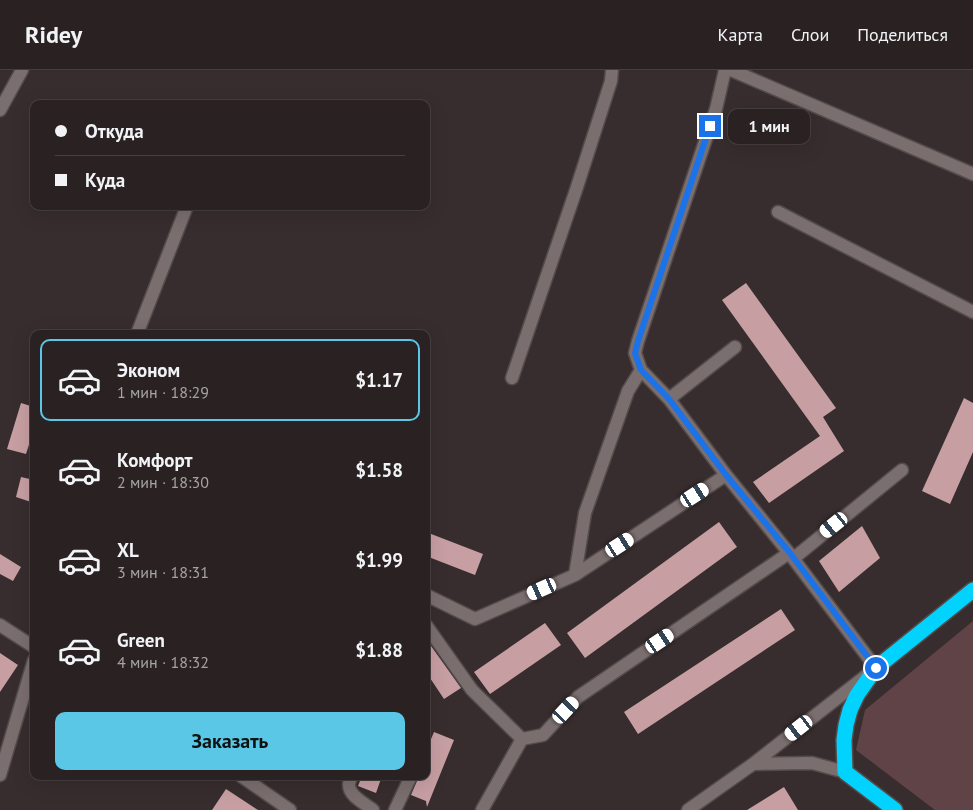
<!DOCTYPE html>
<html lang="ru">
<head>
<meta charset="utf-8">
<style>
  :root { --surface:#2a2222; --page:#322a2a; --text:#f1f3f6; --muted:#a5a4a5; --line:#463f40; --accent:#5bc7e7 }
  body { margin:0; font-family:"PT Sans",sans-serif; background:var(--page); color:var(--text); height:100vh; display:flex; flex-direction:column; font-size:19px; white-space:nowrap }
  * { box-sizing:border-box; margin:0 }
  p { font-size:16px; color:var(--muted) }
  .icon { flex:none; width:28px; height:28px; fill:none; stroke:currentColor; stroke-width:2; stroke-linecap:round; stroke-linejoin:round }
  .map { position:relative; flex:1; overflow:hidden }
  .drawer { position:absolute; left:30px; top:260px; width:400px; height:450px; display:flex; flex-direction:column; background:var(--surface); border-radius:10px; box-shadow:0 5px 20px #0002,0 0 0 1px var(--line) }
  .drawer>* { flex:none }
  .banner { position:absolute; left:30px; top:30px; width:400px; height:110px; border-radius:10px; box-shadow:0 5px 20px #0002,0 0 0 1px var(--line); display:grid; align-content:center; height:110px; padding:0 25px; background:var(--surface) }
  .end { position:absolute; width:22px; height:22px; margin:-11px; border:6px solid #1a73e8; background:#fff; box-shadow:0 0 0 2px #fff }
  .from { border-radius:50% }
  .bubble { position:absolute; height:35px; border-radius:10px; background:var(--surface); box-shadow:0 5px 20px #0002,0 0 0 1px var(--line); font-size:16px; font-weight:600; line-height:35px; text-align:center }
  .car { position:absolute; width:15px; height:30px; margin:-15px -8px; border-radius:6px; box-shadow:0 0 4px 1px #0007; background:linear-gradient(#fff 24%,#345 0 40%,#fff 0 76%,#345 0 86%,#fff 0) }
  .banner b { display:flex; align-items:center; gap:18px; height:48px; font-size:19px }
  .banner b+b { border-top:1px solid var(--line) }
  .banner i { width:12px; height:12px; background:var(--text) }
  ul { padding:9px 0 0; list-style:none }
  li { display:flex; align-items:center; gap:15px; height:82px; margin:0 10px 8px; padding:0 15px; border:2px solid transparent; border-radius:10px }
  li div { flex:1 }
  li b { display:block; font-size:19px }
  li em { font-style:normal; font-weight:600 }
  li.active { border-color:var(--accent) }
  li>.icon { width:45px; height:45px; stroke-width:1.5 }
  .primary-button { display:flex; gap:10px; margin-top:auto; padding:10px 25px }
  .primary-button a { flex:1; height:58px; border-radius:10px; background:var(--accent); color:#111; font-size:20px; font-weight:600; line-height:58px; text-align:center }
  header { display:flex; align-items:center; gap:30px; box-sizing:border-box; height:70px; padding:0 25px; background:var(--surface); border-bottom:1px solid var(--line) }
  header strong { font-size:24px }
  nav { display:flex; gap:28px; margin-inline-start:auto; font-size:18px }
  .map>svg:first-child { display:block }
</style>
</head>
<body>
<header>
<strong>Ridey</strong>
<nav><a>Карта</a><a>Слои</a><a>Поделиться</a></nav>
</header>
<div class="map">
<svg width="973" height="740" viewBox="0 0 973 740">
  <rect width="100%" height="100%" fill="#382d2e"/>
  <path fill="#604346" d="M973 551V740H935L856 680 865 640Z"/>
  <path fill="#c79fa3" d="M746 213 836 338 823 347 844 381 769 433 753 412 820 366 722 230Z
    M964 328 973 333V382L950 434 922 421Z
    M21 333 34 337V359L26 384 7 379Z
    M21 407 34 410V433L16 427Z
    M719 452 737 477 585 588 567 563Z
    M862 456 880 488 839 522 819 491Z
    M426 462 483 484 475 505 426 486Z
    M0 484 21 497 13 511 0 504Z
    M781 539 795 560 638 664 624 642Z
    M545 553 561 575 490 624 474 602Z
    M426 569 461 618 444 629 426 602Z
    M0 583 18 595 0 622Z
    M434 662 454 670 427 737 426 731 411 725 419 706H426V681Z
    M362 706H382L376 723 358 716Z
    M784 717 798 740H747Z
    M226 719 258 740H212Z"/>
  <g fill="none" stroke-linecap="round" stroke-linejoin="round">
    <defs>
      <path id="minor" d="M731 0 973 104
        M0 40 22 0
        M778 142 973 242
        M137 264 187 136
        M512 308 577 117 611 11 612 0
        M669 329 641 300 635 283 638 271 716 39 725 0
        M726 405 669 329 735 277
        M794 488 902 400
        M575 505 585 443 628 321 641 300
        M426 525 475 549 575 505 726 405 789 483 876 598 753 694 688 740
        M0 555 34 577
        M426 555 472 620 522 669 482 740
        M522 669 543 665 578 627 789 483
        M753 694 812 693 845 702
        M0 705 34 590
        M241 706 290 740
        M352 706C351 708 349 712 349 714 348 726 366 734 373 740
        M395 740 411 706"/>
      <path id="highway" d="M895 740 845 702 844 670 846 655 850 640 857 625 876 598 973 520"/>
    </defs>
    <use href="#minor" stroke="#534a4a" stroke-width="15"/>
    <use href="#highway" stroke="#534a4a" stroke-width="18"/>
    <use href="#minor" stroke="#7b6e6f" stroke-width="12"/>
    <use href="#highway" stroke="#02d2fe" stroke-width="15"/>
  </g>
  <g fill="none" stroke-linecap="round" stroke-linejoin="round">
    <path stroke="#1a73e8" stroke-width="6" d="M710 56 638 271 635 283 641 300 669 329 726 405 790 483 876 598"/>
  </g>
</svg>
<i class="end from" style="left:876px;top:598px"></i>
<i class="end" style="left:710px;top:56px"></i>
<div class="bubble" style="left:728px;top:39px;width:82px">1 мин</div>
<i class="car" style="left:695px;top:425px;rotate:57deg"></i>
<i class="car" style="left:834px;top:455px;rotate:231deg"></i>
<i class="car" style="left:620px;top:475px;rotate:57deg"></i>
<i class="car" style="left:542px;top:519px;rotate:246deg"></i>
<i class="car" style="left:660px;top:571px;rotate:56deg"></i>
<i class="car" style="left:566px;top:640px;rotate:43deg"></i>
<i class="car" style="left:799px;top:658px;rotate:232deg"></i>
<div class="banner">
<b><i class="from"></i>Откуда</b>
<b><i></i>Куда</b>
</div>
<section class="drawer">
<ul>
<li class="active"><svg class="icon" aria-label="car" viewBox="0 0 24 24"><path d="M5 17H2v-5l4-1 3-4h7l3 4 3 1v5h-3M9 17h6M6 11h13"/><circle cx="7" cy="17" r="2"/><circle cx="17" cy="17" r="2"/></svg><div><b>Эконом</b><p>1 мин · 18:29</p></div><em>$1.17</em></li>
<li><svg class="icon" aria-label="car" viewBox="0 0 24 24"><path d="M5 17H2v-5l4-1 3-4h7l3 4 3 1v5h-3M9 17h6M6 11h13"/><circle cx="7" cy="17" r="2"/><circle cx="17" cy="17" r="2"/></svg><div><b>Комфорт</b><p>2 мин · 18:30</p></div><em>$1.58</em></li>
<li><svg class="icon" aria-label="car" viewBox="0 0 24 24"><path d="M5 17H2v-5l4-1 3-4h7l3 4 3 1v5h-3M9 17h6M6 11h13"/><circle cx="7" cy="17" r="2"/><circle cx="17" cy="17" r="2"/></svg><div><b>XL</b><p>3 мин · 18:31</p></div><em>$1.99</em></li>
<li><svg class="icon" aria-label="car" viewBox="0 0 24 24"><path d="M5 17H2v-5l4-1 3-4h7l3 4 3 1v5h-3M9 17h6M6 11h13"/><circle cx="7" cy="17" r="2"/><circle cx="17" cy="17" r="2"/></svg><div><b>Green</b><p>4 мин · 18:32</p></div><em>$1.88</em></li>
</ul>
<div class="primary-button"><a>Заказать</a></div>
</section>
</div>
</body>
</html>
